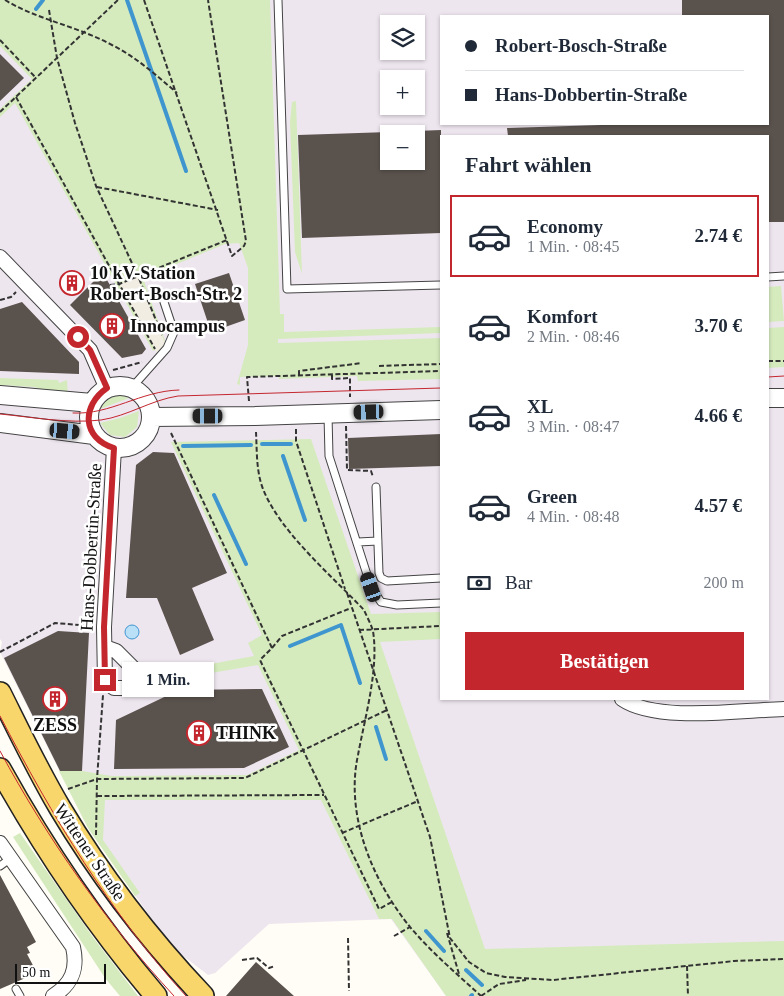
<!DOCTYPE html>
<html lang="de">
<head>
<meta charset="utf-8">
<style>
  :root { --surface:#fff; --page:#f6f6f7; --text:#1f2937; --muted:#747a83; --line:#e0e1e3; --accent:#c4262e }
  body { margin:0; font-family:"Times New Roman",serif; background:var(--page); color:var(--text); height:100vh; display:flex; flex-direction:column; font-size:19px; white-space:nowrap }
  * { box-sizing:border-box; margin:0 }
  p { font-size:16px; color:var(--muted) }
  .icon { flex:none; width:28px; height:28px; fill:none; stroke:currentColor; stroke-width:2; stroke-linecap:round; stroke-linejoin:round }
  .map { position:relative; flex:1; overflow:hidden }
  .side { position:absolute; left:440px; top:135px; width:329px; height:565px; display:flex; flex-direction:column; background:var(--surface); border-radius:0px; box-shadow:0 1px 4px #0004 }
  .side>* { flex:none }
  .banner { position:absolute; left:440px; top:15px; width:329px; height:110px; border-radius:0px; box-shadow:0 1px 4px #0004; display:grid; align-content:center; height:110px; padding:0 25px; background:var(--surface) }
  .tools { position:absolute; left:380px; top:15px; display:grid; gap:10px }
  .tools a { display:grid; place-items:center; width:45px; height:45px; border-radius:0px; background:var(--surface); box-shadow:0 1px 4px #0004; font-size:25px }
  .scale { position:absolute; left:15px; bottom:12px; width:91px; box-sizing:border-box; padding-left:5px; border:2px solid #111; border-top:0; font-size:14px; line-height:18px; white-space:nowrap; color:#111; -webkit-text-stroke:4px #fff; paint-order:stroke }
  .end { position:absolute; width:22px; height:22px; margin:-11px; border:6px solid #c4262e; background:#fff; box-shadow:0 0 0 2px #fff }
  .from { border-radius:50% }
  .bubble { position:absolute; height:35px; border-radius:0px; background:var(--surface); box-shadow:0 1px 4px #0004; font-size:16px; font-weight:600; line-height:35px; text-align:center }
  .car { position:absolute; width:15px; height:30px; margin:-15px -8px; border-radius:6px; box-shadow:0 0 4px 1px #0007; background:linear-gradient(#222 24%,#8ab4d8 0 40%,#222 0 76%,#8ab4d8 0 86%,#222 0) }
  .banner b { display:flex; align-items:center; gap:18px; height:48px; font-size:19px }
  .banner b+b { border-top:1px solid var(--line) }
  .banner i { width:12px; height:12px; background:var(--text) }
  ul { padding:0; list-style:none }
  li { display:flex; align-items:center; gap:15px; height:82px; margin:0 10px 8px; padding:0 15px; border:2px solid transparent; border-radius:0px }
  li div { flex:1 }
  li b { display:block; font-size:19px }
  li em { font-style:normal; font-weight:600 }
  li.current { border-color:var(--accent) }
  li>.icon { width:45px; height:45px; stroke-width:1.5 }
  h2 { padding:0 25px; font-size:22px; line-height:60px }
  .pay { display:flex; align-items:center; gap:12px; height:55px; padding:0 25px; font-size:19px }
  .pay p { margin-inline-start:auto }
  .cta { display:flex; gap:10px; margin-top:auto; padding:10px 25px }
  .cta a { flex:1; height:58px; border-radius:0px; background:var(--accent); color:#fff; font-size:20px; font-weight:600; line-height:58px; text-align:center }
  .map>svg:first-child { display:block }
</style>
</head>
<body>
<div class="map">
<svg width="784" height="996" viewBox="0 0 784 996">
  <rect width="100%" height="100%" fill="#fffdf5"/>
  <path fill="#eee6ef" fill-rule="evenodd" d="M0 0H784V996H446L391 919 269 924 215 973 208 975 182 955 158 928 88 828 0 652 2 642 0 639ZM441 16H768V124H441ZM389 24H416V51H389ZM389 79H416V106H389ZM389 134H416V161H389ZM441 136H768V699H441Z"/>
  <path fill="#d5ebbd" d="M0 0H270L280 314H284V332L441 327V333L278 339V343L441 338V379L358 381 357 376 279 379V376L240 377V385L237 384 248 345V268L239 243 225 244 143 278 165 341 153 351 15 103 0 117V109L32 79 0 46Z
    M296 101 302 274 295 252 290 122 292 102Z
    M781 286 784 321 768 322V287Z
    M784 327V367L768 368V328Z
    M0 378 58 380 59 383 67 380 68 397 34 387 0 385Z
    M119 395 129 398 100 409 108 398Z
    M139 411 137 427 125 437 110 435 100 423 120 418Z
    M311 439 371 614 441 612V639L380 642 485 949 784 941V996H446L392 919H379L321 800H105L103 840 140 893 135 896 88 828 59 771H82L112 776 247 775 299 750 258 665 177 679 173 671 254 656 248 643 262 635 171 442Z
    M20 833 92 936 138 996H120L105 978 13 837Z"/>
  <path fill="#f1ede2" d="M138 276 167 348 159 357 119 284Z"/>
  <path fill="#b9e0f7" stroke="#3f96cf" d="M125 632a7 7 0 1 1 14 0a7 7 0 1 1-14 0Z"/>
  <g fill="none" stroke-linecap="round" stroke-linejoin="round">
    <path stroke="#3f96cf" stroke-width="4" d="M127 0 186 171
      M36 9 43 0
      M262 444H291
      M183 446 251 445
      M283 456 305 520
      M214 495 246 564
      M290 646 341 625 360 683
      M376 727 386 759
      M426 931 444 951
      M466 970 482 985
      M471 996 472 995"/>
  </g>
  <path fill="#5a524d" d="M682 0H784V222H768V136H508L507 128 632 124H768V16H682Z
    M0 54 24 78 0 101Z
    M441 130V233L302 238 298 135 389 132V161H416V131Z
    M229 273 245 320 211 332 195 284Z
    M99 276 105 277 110 285 146 349 142 354 122 358 70 305Z
    M22 302 79 362V374L0 371V309Z
    M441 434V466L349 469 348 438Z
    M153 452 174 453 227 573 192 588 214 640 180 655 157 598H126L136 465Z
    M58 631 89 633 82 771H60L4 658Z
    M262 689 289 747 244 768 114 769 116 720 179 690Z
    M0 875 36 942 27 947 30 953 27 954 37 973 0 989Z
    M256 962 294 996H226Z"/>
  <g fill="none" stroke-linecap="round" stroke-linejoin="round">
    <defs>
      <path id="service" d="M278 0 287 289 441 285
        M768 277 784 276
        M133 389 135 384 167 348 174 332 163 299
        M328 415 329 456 371 587 381 602 397 605 441 603
        M376 487 379 573 381 578 387 581 441 578
        M358 542 378 541
        M0 866 11 858
        M16 989 20 996"/>
      <path id="minor" d="M0 257 90 350 107 389
        M105 647 116 651 133 668V680L126 688H114L105 680 104 627 114 448
        M622 699C657 723 741 710 784 709
        M0 843 73 947C78 969 72 984 53 996"/>
      <path id="tertiary" d="M89 417a31 31 0 1 1 62 0a31 31 0 1 1-62 0Z
        M0 395 92 403
        M768 398H784
        M151 417 255 416 441 410
        M0 423 94 435"/>
      <path id="primary" d="M0 693C19 731 38 771 60 808 100 875 149 939 203 996
        M0 769C45 850 96 925 156 996"/>
    </defs>
    <use href="#service" stroke="#444" stroke-width="9"/>
    <use href="#minor" stroke="#444" stroke-width="16"/>
    <use href="#tertiary" stroke="#444" stroke-width="20"/>
    <use href="#primary" stroke="#222" stroke-width="24"/>
    <path stroke="#333" stroke-width="2" stroke-dasharray="5 2.5" stroke-linecap="butt" d="M5 0C38 20 77 26 112 45 136 57 156 75 177 93
      M144 0 232 256 244 246 246 241 208 0
      M49 10 57 58 75 123 96 186 138 276 162 335
      M0 40 36 78
      M16 97 155 349
      M0 112 118 0
      M97 187 218 210
      M110 285 119 284 227 240
      M0 300 11 297 16 292
      M768 361H784
      M379 366 441 364
      M113 370 142 362
      M299 375V371L362 363
      M332 375V379L350 378V397
      M249 401 247 377 441 371
      M346 426 347 470 371 471 373 477
      M296 429V441L345 589
      M256 432C257 450 256 471 263 489 280 532 332 576 364 610 367 617 371 624 373 631 379 669 365 717 358 755 345 815 372 880 410 927 431 952 457 974 481 996
      M171 433 272 648 260 660 379 909 392 902
      M347 593 430 837 450 938 469 962 486 973 505 977 553 980 734 961 784 959
      M359 630 441 626
      M272 648 282 636 351 608
      M0 652 55 623 92 626
      M68 789 97 779 245 778 387 710
      M97 796 324 795
      M342 833 418 801
      M96 835 97 779 103 695
      M447 933 459 974
      M394 936 410 927
      M348 938 349 991
      M242 960 257 958 269 968 275 966
      M687 966 688 996
      M481 996 499 984 526 980"/>
    <use href="#service" stroke="#fff" stroke-width="7"/>
    <use href="#minor" stroke="#fff" stroke-width="14"/>
    <use href="#tertiary" stroke="#fff" stroke-width="18"/>
    <use href="#primary" stroke="#f9d66b" stroke-width="21"/>
    <path stroke="#c4262e" stroke-width="1" d="M768 377 784 376
      M73 413C111 415 140 391 179 390
      M0 414C32 417 68 424 101 420 128 416 151 400 178 396L441 388
      M0 716C52 816 110 913 186 996
      M0 751C48 840 106 922 174 996"/>
  </g>
  <g fill="none" stroke-linecap="round" stroke-linejoin="round">
    <path stroke="#c4262e" stroke-width="6" d="M78 337 90 350 107 388C81 406 82 438 114 448L104 627 105 680"/>
  </g>
  <defs>
    <symbol id="building-ring" viewBox="-11 -11 22 22"><circle r="9.5" fill="#fff" stroke="#c4262e" stroke-width="1.5"/><path d="M-4-6H4V6H1V3H-1V6H-4ZM-2.5-4.3h1.7v1.8h-1.7ZM.8-4.3h1.7v1.8H.8ZM-2.5-1h1.7V.8h-1.7ZM.8-1h1.7V.8H.8Z" fill="#c4262e"/></symbol>
  </defs>
  <g fill-rule="evenodd">
    <use href="#building-ring" x="58" y="269" width="28" height="28"/>
    <use href="#building-ring" x="98" y="312" width="28" height="28"/>
    <use href="#building-ring" x="41" y="685" width="28" height="28"/>
    <use href="#building-ring" x="185" y="719" width="28" height="28"/>
  </g>
  <g text-anchor="middle" dominant-baseline="central" stroke-width="5" stroke-linejoin="round" paint-order="stroke">
    <g font-size="18" font-weight="bold" fill="#111" stroke="#fff" text-anchor="start">
      <text x="90" y="273">10 kV-Station<tspan x="90" dy="21">Robert-Bosch-Str. 2</tspan></text>
      <text x="130" y="326">Innocampus</text>
      <text x="55" y="725" text-anchor="middle">ZESS</text>
      <text x="216" y="733">THINK</text>
    </g>
    <g font-size="18" fill="#111" stroke="#fff">
      <text transform="translate(91 547) rotate(-87)">Hans-Dobbertin-Straße</text>
      <text transform="translate(90 852) rotate(56)">Wittener Straße</text>
    </g>
  </g>
</svg>
<div class="tools">
<a><svg class="icon" aria-label="layers" viewBox="0 0 24 24"><path d="M12 4l9 5-9 5-9-5zM3 14l9 5 9-5"/></svg></a>
<a>+</a>
<a>−</a>
</div>
<div class="scale">50 m</div>
<i class="end from" style="left:78px;top:337px"></i>
<i class="end" style="left:105px;top:680px"></i>
<div class="bubble" style="left:122px;top:662px;width:92px">1 Min.</div>
<i class="car" style="left:369px;top:412px;rotate:268deg"></i>
<i class="car" style="left:208px;top:416px;rotate:270deg"></i>
<i class="car" style="left:65px;top:431px;rotate:95deg"></i>
<i class="car" style="left:371px;top:587px;rotate:341deg"></i>
<div class="banner">
<b><i class="from"></i>Robert-Bosch-Straße</b>
<b><i></i>Hans-Dobbertin-Straße</b>
</div>
<section class="side">
<h2>Fahrt wählen</h2>
<ul>
<li class="current"><svg class="icon" aria-label="car" viewBox="0 0 24 24"><path d="M5 17H2v-5l4-1 3-4h7l3 4 3 1v5h-3M9 17h6M6 11h13"/><circle cx="7" cy="17" r="2"/><circle cx="17" cy="17" r="2"/></svg><div><b>Economy</b><p>1 Min. · 08:45</p></div><em>2.74 €</em></li>
<li><svg class="icon" aria-label="car" viewBox="0 0 24 24"><path d="M5 17H2v-5l4-1 3-4h7l3 4 3 1v5h-3M9 17h6M6 11h13"/><circle cx="7" cy="17" r="2"/><circle cx="17" cy="17" r="2"/></svg><div><b>Komfort</b><p>2 Min. · 08:46</p></div><em>3.70 €</em></li>
<li><svg class="icon" aria-label="car" viewBox="0 0 24 24"><path d="M5 17H2v-5l4-1 3-4h7l3 4 3 1v5h-3M9 17h6M6 11h13"/><circle cx="7" cy="17" r="2"/><circle cx="17" cy="17" r="2"/></svg><div><b>XL</b><p>3 Min. · 08:47</p></div><em>4.66 €</em></li>
<li><svg class="icon" aria-label="car" viewBox="0 0 24 24"><path d="M5 17H2v-5l4-1 3-4h7l3 4 3 1v5h-3M9 17h6M6 11h13"/><circle cx="7" cy="17" r="2"/><circle cx="17" cy="17" r="2"/></svg><div><b>Green</b><p>4 Min. · 08:48</p></div><em>4.57 €</em></li>
</ul>
<div class="pay"><svg class="icon" aria-label="cash" viewBox="0 0 24 24"><path d="M3 7h18v10H3z"/><circle cx="12" cy="12" r="2"/></svg>Bar<p>200 m</p></div>
<div class="cta"><a>Bestätigen</a></div>
</section>
</div>
</body>
</html>
